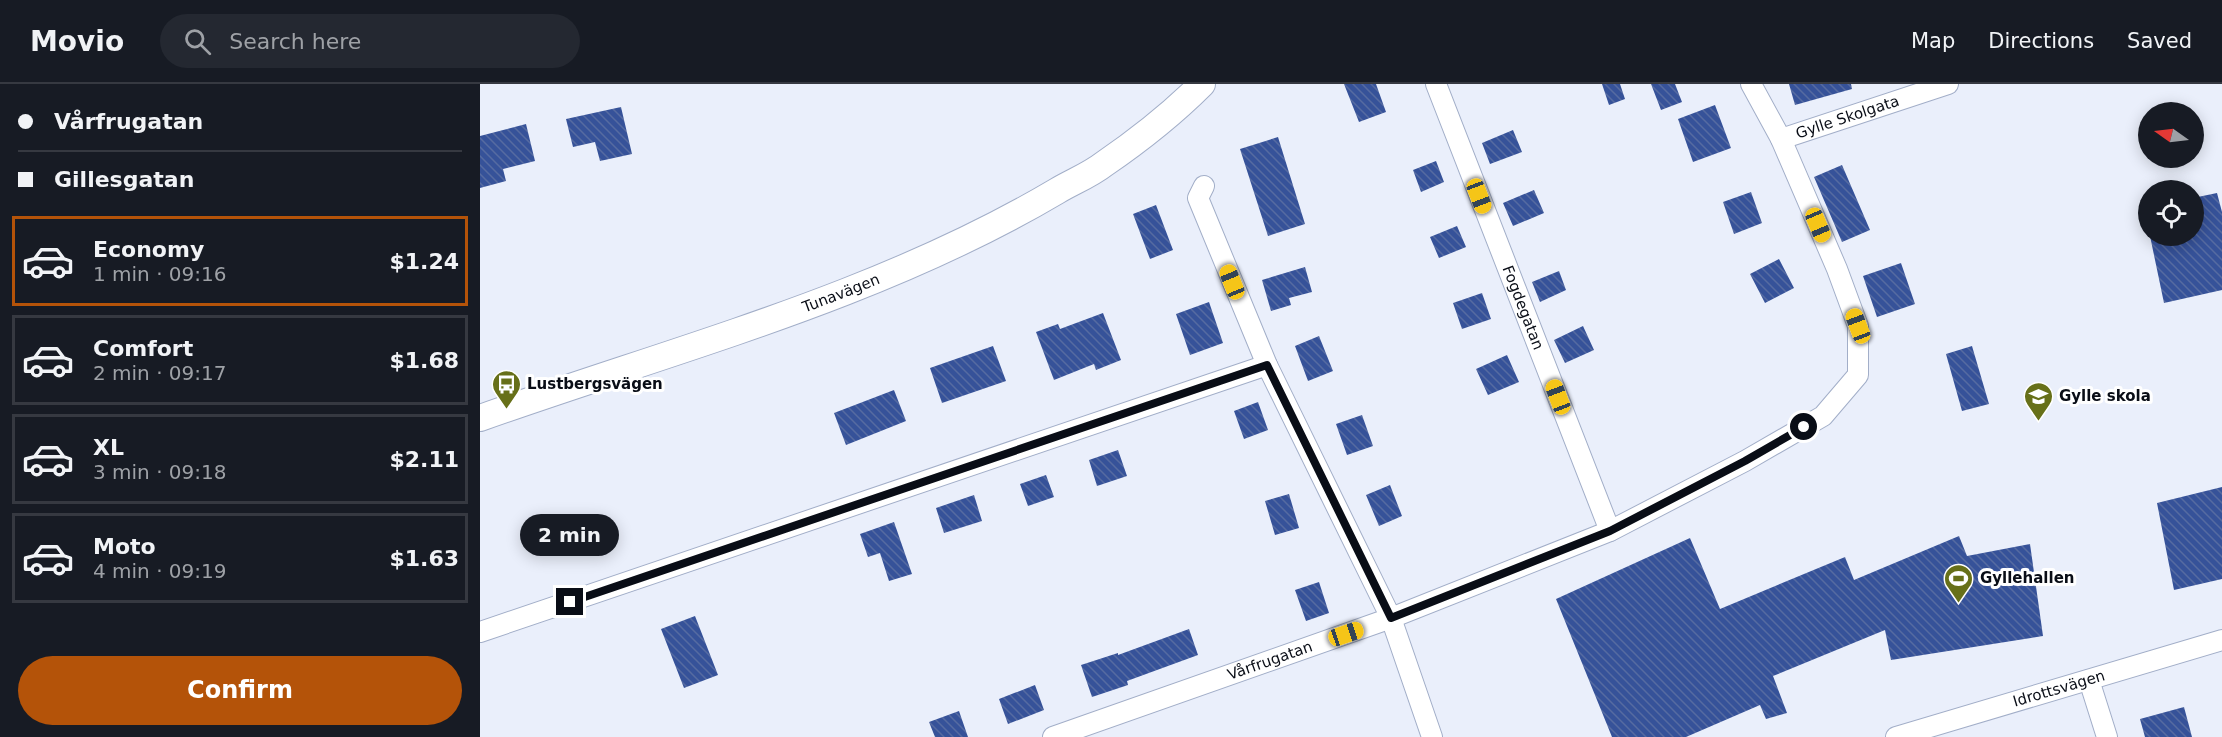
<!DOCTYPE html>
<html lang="en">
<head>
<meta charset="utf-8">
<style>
  :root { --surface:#171b24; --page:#242831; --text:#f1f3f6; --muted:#9ea1a6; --line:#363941; --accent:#b45309 }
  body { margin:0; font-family:"DejaVu Sans",sans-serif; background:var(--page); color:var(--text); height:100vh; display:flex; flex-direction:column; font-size:22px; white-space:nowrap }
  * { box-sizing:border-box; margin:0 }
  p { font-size:20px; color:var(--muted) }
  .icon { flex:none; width:33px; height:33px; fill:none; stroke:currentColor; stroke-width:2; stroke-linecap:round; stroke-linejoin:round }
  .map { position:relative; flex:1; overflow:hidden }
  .side { display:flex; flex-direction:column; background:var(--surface); width:480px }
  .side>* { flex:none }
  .top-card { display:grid; align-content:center; height:132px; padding:0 18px; background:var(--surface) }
  .needle { width:39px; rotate:284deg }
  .tools { position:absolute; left:1658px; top:18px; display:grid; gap:12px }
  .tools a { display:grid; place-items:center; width:66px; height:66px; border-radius:50%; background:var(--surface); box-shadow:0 3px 15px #0003; font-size:30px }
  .end { position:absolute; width:27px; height:27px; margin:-14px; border:8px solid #090d16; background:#fff; box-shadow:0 0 0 3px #fff }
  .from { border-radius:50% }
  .bubble { position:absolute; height:42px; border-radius:21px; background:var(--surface); box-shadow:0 3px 15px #0003; font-size:20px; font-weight:700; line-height:42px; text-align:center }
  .car { position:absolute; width:18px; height:36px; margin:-18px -9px; border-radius:8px; box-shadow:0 0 4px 2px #0007; background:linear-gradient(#f5c518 24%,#345 0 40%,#f5c518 0 76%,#345 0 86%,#f5c518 0) }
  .top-card b { display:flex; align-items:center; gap:21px; height:57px; font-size:22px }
  .top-card b+b { border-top:2px solid var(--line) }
  .top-card i { width:15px; height:15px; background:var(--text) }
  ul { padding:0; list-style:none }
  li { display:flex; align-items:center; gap:18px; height:90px; margin:0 12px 9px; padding:0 6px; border:3px solid var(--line); border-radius:0px }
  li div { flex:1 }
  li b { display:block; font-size:22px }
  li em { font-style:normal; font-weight:700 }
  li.selected { border-color:var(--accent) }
  li>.icon { width:54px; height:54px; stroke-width:1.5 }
  .primary-button { display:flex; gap:12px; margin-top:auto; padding:12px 18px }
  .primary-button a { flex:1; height:69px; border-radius:36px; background:var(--accent); color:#fff; font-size:24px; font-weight:700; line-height:69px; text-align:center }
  header { display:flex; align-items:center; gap:36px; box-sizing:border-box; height:84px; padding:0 30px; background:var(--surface); border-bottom:2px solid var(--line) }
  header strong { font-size:28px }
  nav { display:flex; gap:33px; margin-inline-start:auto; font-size:21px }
  .search { width:420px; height:54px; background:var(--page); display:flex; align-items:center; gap:15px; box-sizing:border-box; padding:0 21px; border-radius:33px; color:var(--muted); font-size:22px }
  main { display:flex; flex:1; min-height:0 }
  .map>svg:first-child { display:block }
</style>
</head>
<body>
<header>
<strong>Movio</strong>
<div class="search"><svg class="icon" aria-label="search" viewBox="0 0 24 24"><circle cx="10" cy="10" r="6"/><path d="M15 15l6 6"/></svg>Search here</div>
<nav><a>Map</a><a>Directions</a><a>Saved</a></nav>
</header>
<main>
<section class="side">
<div class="top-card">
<b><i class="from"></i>Vårfrugatan</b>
<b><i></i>Gillesgatan</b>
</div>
<ul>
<li class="selected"><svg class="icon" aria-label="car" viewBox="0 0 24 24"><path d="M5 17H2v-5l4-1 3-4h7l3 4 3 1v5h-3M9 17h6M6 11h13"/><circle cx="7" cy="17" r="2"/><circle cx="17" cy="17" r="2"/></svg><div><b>Economy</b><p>1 min · 09:16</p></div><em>$1.24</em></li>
<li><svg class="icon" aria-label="car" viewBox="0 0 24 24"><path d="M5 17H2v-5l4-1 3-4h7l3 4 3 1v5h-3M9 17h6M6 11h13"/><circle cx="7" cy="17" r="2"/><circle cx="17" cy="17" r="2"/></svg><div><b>Comfort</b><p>2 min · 09:17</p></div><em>$1.68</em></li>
<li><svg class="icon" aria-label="car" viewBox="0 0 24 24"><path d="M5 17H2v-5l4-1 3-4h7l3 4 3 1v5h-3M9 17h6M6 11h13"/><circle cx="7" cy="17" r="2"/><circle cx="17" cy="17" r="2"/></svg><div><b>XL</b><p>3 min · 09:18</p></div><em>$2.11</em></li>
<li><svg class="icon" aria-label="car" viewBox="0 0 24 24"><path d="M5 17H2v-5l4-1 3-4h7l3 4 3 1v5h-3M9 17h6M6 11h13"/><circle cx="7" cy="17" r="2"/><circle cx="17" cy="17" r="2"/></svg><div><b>Moto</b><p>4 min · 09:19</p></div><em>$1.63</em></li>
</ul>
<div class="primary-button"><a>Confirm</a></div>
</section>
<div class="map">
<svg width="1742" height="653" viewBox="0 0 1742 653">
  <defs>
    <pattern id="building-back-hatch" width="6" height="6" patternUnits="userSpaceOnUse" patternTransform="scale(1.5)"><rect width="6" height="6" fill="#365299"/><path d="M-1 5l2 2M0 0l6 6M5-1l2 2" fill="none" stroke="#566ba1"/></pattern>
  </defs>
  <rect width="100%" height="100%" fill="#eaeffb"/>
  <path fill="url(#building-back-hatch)" d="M864 0H896L906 28 879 38Z
    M1122 0H1140L1145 15 1129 21Z
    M1171 0H1195L1202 18 1181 26Z
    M1309 0H1371L1372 5 1315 21Z
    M1235 21 1251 64 1213 78 1198 35Z
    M141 23 152 70 120 77 115 58 93 63 86 35Z
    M46 40 55 77 23 85 26 97 0 104V52Z
    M1033 46 1042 68 1010 80 1002 59Z
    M798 53 825 140 788 152 760 65Z
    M956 77 964 98 941 108 933 86Z
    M1362 81 1390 146 1362 158 1334 93Z
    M1054 106 1064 129 1033 142 1023 119Z
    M1271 108 1282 139 1254 150 1243 118Z
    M1737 109 1742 128V206L1684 219 1670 152H1713V114Z
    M676 121 693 166 670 175 653 130Z
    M977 142 986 163 959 174 950 153Z
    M1299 175 1314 204 1285 219 1270 190Z
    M1421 179 1435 220 1397 233 1383 192Z
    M825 183 832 208 809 214 811 221 791 227 782 196Z
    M1079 187 1086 206 1060 218 1052 198Z
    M1002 209 1011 235 982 245 973 219Z
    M729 218 743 259 710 271 696 230Z
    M623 229 641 276 616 286 614 280 574 296 556 248 578 240 580 245Z
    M1103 242 1114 266 1085 279 1074 256Z
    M839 252 853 287 828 297 815 262Z
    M513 262 526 297 462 319 450 284Z
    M1492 262 1509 320 1482 327 1466 270Z
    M1027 271 1039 298 1008 311 996 285Z
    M414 306 426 337 366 361 354 329Z
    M778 318 788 346 764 355 754 327Z
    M882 331 893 362 867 371 856 340Z
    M638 366 647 392 617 402 609 376Z
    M566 391 574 413 548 422 540 400Z
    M910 401 922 432 899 442 886 411Z
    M1742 403V495L1694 506 1677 419Z
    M809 410 819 444 795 451 785 417Z
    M494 411 502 437 464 449 456 424Z
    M414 438 432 490 409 497 400 469 388 473 380 450Z
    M1479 452 1487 472 1550 460 1563 552 1411 576 1405 546 1293 592 1307 629 1286 635 1280 621 1206 653H1132L1076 515 1210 454 1240 525 1365 473 1374 496Z
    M839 498 849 529 826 537 815 506Z
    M215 532 238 591 204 604 181 545Z
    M709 545 718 571 647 597 648 601 612 613 601 581 638 569V571Z
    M555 601 564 626 528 640 519 615Z
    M1704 623 1712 653H1665L1660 635Z
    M479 627 488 653H455L449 638Z"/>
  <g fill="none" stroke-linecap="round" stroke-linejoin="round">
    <defs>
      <g id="minor">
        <path id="s1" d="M956 0 1130 447"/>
        <path id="s2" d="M1301 55 1468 0"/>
        <path d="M724 102 718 114 787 281 911 534 952 653"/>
        <path d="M0 548 787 281"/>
        <path d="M1609 596 1627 653"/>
        <path id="s3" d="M573 653 911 534 1130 447 1265 377 1343 332 1378 291V242L1357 185 1301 55 1271 0"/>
        <path id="s4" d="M1416 653 1742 556"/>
      </g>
      <g id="tertiary">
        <path id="s5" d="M0 334C194 265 398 213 577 107 592 98 610 91 624 80 659 56 692 30 722 0"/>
      </g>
    </defs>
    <use href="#minor" stroke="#a2aec8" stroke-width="22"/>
    <use href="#tertiary" stroke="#a2aec8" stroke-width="28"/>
    <use href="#minor" stroke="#fff" stroke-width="20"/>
    <use href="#tertiary" stroke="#fff" stroke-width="26"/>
  </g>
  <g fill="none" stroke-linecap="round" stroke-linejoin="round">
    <path stroke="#090d16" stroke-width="8" d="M90 518 787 281 911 534 1130 447 1265 377 1324 343"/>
  </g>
  <defs>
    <symbol id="bus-pin" viewBox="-11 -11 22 30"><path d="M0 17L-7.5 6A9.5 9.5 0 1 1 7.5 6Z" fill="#677019" stroke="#fff"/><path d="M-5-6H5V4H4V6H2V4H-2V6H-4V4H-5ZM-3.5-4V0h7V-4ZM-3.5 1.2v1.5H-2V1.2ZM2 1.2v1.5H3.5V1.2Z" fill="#fff"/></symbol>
    <symbol id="school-pin" viewBox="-11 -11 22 30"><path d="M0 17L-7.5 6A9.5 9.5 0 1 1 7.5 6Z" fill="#677019" stroke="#fff"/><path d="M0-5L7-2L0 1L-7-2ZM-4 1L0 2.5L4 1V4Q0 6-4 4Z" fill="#fff"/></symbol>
    <symbol id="stadium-pin" viewBox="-11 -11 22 30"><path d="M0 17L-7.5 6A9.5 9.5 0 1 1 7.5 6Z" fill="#677019" stroke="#fff"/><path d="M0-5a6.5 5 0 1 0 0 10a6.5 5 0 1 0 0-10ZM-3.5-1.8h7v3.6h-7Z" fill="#fff"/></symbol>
  </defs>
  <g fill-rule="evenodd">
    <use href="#bus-pin" x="10" y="284" width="33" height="45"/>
    <use href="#school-pin" x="1542" y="296" width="33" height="45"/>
    <use href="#stadium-pin" x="1462" y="478" width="33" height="45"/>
  </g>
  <g text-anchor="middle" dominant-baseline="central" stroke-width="6" stroke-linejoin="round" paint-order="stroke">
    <g font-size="15" fill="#090d16" stroke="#fff">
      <text stroke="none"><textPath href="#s2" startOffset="70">Gylle Skolgata</textPath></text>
      <text stroke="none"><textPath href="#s5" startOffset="382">Tunavägen</textPath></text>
      <text stroke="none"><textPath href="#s1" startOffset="240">Fogdegatan</textPath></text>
      <text stroke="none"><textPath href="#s3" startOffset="230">Vårfrugatan</textPath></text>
      <text stroke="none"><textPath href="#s4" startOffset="170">Idrottsvägen</textPath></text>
    </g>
    <g font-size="15" font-weight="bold" fill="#090d16" stroke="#fff" text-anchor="start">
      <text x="47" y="300">Lustbergsvägen</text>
      <text x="1579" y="312">Gylle skola</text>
      <text x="1500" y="494">Gyllehallen</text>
    </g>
  </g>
</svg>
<div class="tools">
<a><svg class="needle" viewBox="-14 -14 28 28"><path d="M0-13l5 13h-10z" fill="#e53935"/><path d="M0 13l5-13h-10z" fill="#9ea1a6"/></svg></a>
<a><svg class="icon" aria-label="locate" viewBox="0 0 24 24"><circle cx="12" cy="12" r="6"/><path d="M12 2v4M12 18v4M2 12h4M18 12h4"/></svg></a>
</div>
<i class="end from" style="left:1324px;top:343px"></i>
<i class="end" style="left:90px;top:518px"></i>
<div class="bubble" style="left:40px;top:430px;width:99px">2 min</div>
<i class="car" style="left:999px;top:112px;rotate:159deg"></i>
<i class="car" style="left:1338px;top:141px;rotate:157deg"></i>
<i class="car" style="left:752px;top:198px;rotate:338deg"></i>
<i class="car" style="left:1378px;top:242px;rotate:339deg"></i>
<i class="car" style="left:1078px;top:313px;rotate:339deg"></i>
<i class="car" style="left:866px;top:550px;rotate:71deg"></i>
</div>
</main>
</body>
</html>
